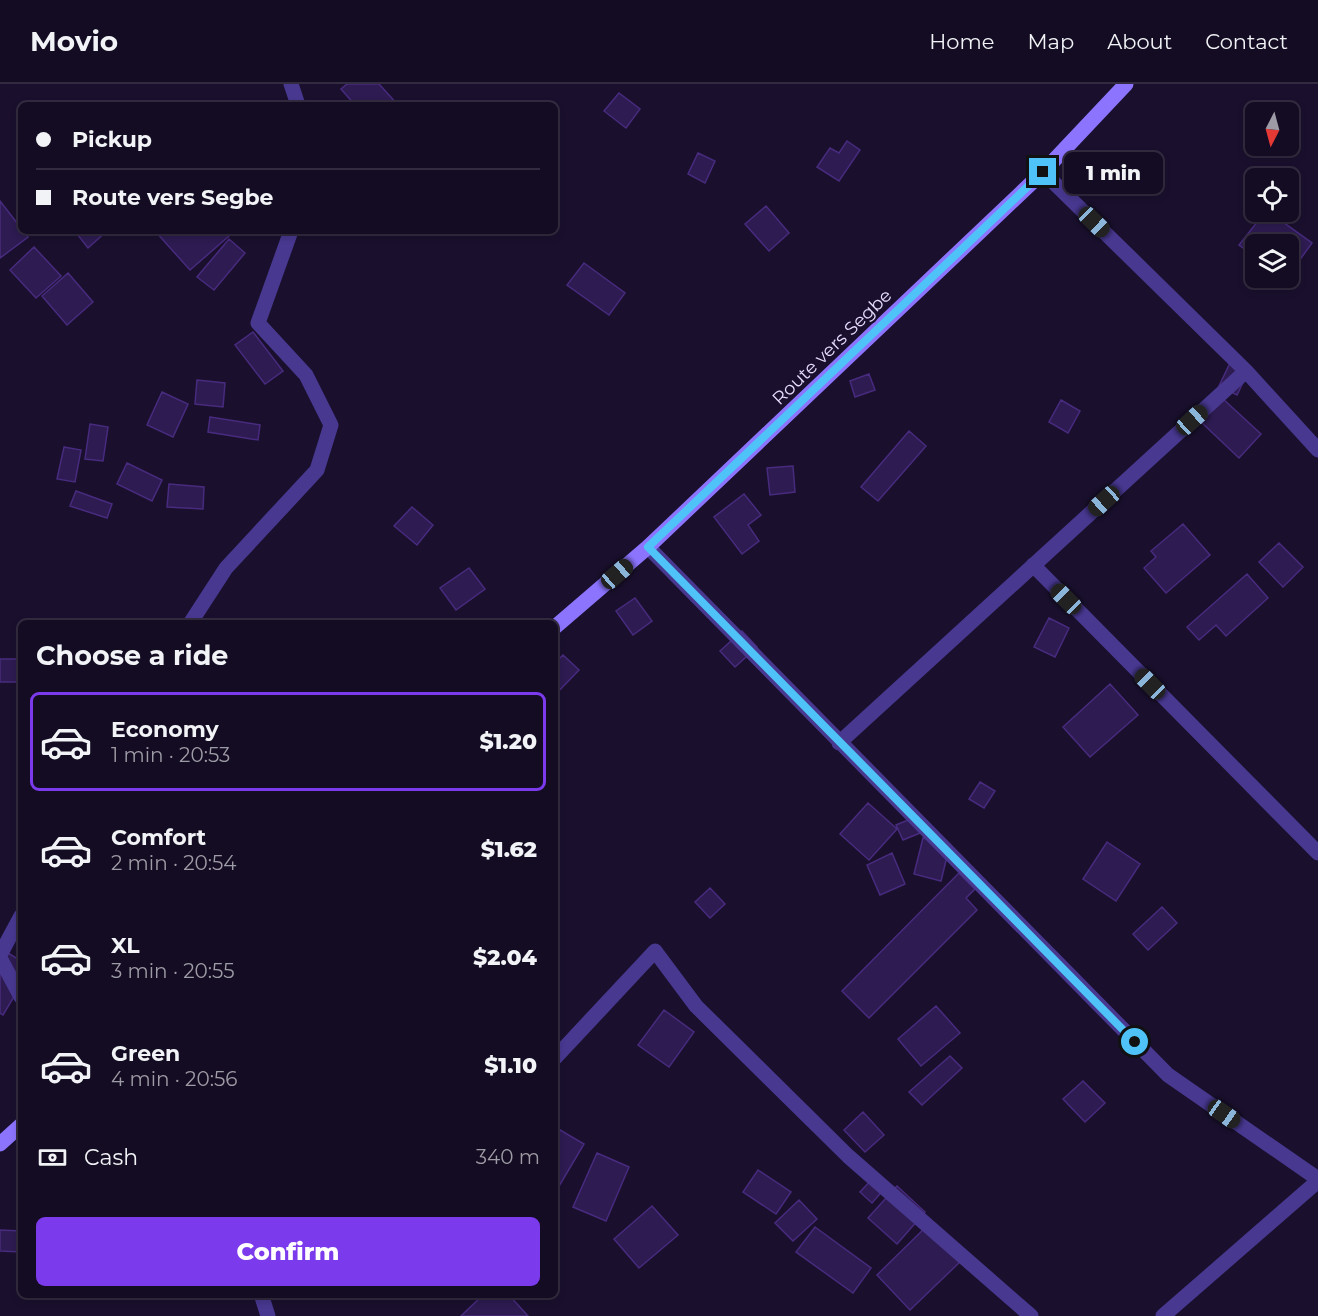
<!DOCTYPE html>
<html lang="en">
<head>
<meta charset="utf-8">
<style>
  :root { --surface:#140c22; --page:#211a2f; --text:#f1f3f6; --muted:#9d9ba5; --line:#332c40; --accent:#7c3aed }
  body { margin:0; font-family:Montserrat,sans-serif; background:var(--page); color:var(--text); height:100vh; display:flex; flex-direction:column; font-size:22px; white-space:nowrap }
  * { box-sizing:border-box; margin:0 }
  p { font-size:20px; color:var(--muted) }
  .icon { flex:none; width:33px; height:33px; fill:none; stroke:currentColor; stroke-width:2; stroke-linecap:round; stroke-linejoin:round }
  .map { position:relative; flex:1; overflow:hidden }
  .panel { position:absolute; left:18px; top:536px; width:540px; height:678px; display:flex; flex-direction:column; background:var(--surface); border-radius:9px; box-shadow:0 3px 9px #0003,0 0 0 2px var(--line) }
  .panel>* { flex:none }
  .top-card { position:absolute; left:18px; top:18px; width:540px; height:132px; border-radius:9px; box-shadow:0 3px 9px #0003,0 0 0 2px var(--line); display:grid; align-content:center; height:132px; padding:0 18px; background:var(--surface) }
  .needle { width:39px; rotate:186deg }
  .fabs { position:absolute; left:1245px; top:18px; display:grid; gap:12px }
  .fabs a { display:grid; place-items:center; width:54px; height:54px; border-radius:9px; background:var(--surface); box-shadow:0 3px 9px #0003,0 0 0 2px var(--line); font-size:30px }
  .end { position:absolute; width:27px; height:27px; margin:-14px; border:8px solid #4fc3f7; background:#111; box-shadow:0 0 0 3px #111 }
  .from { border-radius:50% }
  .bubble { position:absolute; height:42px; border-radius:9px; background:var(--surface); box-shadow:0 3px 9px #0003,0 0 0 2px var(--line); font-size:20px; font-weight:800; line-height:42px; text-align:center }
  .car { position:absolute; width:18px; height:36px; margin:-18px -9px; border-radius:8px; box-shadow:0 0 4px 2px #0007; background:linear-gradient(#222 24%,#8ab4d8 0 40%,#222 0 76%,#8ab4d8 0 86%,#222 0) }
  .top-card b { display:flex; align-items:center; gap:21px; height:57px; font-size:22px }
  .top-card b+b { border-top:2px solid var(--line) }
  .top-card i { width:15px; height:15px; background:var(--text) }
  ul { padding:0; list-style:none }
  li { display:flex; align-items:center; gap:18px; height:99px; margin:0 12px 9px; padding:0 6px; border:3px solid transparent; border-radius:9px }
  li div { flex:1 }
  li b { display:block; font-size:22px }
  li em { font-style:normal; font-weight:800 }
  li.current { border-color:var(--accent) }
  li>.icon { width:54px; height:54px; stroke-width:1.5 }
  h2 { padding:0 18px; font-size:27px; line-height:72px }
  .pay { display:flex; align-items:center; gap:15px; height:66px; padding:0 18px; font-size:22px }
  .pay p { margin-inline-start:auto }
  .cta { display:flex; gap:12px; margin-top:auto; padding:12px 18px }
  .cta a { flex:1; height:69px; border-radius:9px; background:var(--accent); color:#fff; font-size:24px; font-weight:800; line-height:69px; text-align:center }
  header { display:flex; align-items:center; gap:36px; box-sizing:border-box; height:84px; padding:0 30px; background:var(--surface); border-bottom:2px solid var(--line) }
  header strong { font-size:28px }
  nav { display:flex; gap:33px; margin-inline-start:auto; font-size:21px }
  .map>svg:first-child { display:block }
</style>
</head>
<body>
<header>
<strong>Movio</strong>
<nav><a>Home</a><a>Map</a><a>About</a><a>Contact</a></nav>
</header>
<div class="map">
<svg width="1318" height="1232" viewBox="0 0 1318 1232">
  <rect width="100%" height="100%" fill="#1a102e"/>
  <path fill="#2d1b51" stroke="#482b7e" stroke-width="1.5" d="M347 0H379L398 21H355L341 5Z
    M619 9 640 25 626 44 604 27Z
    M847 57 860 66 839 97 817 83 830 64 839 69Z
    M698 69 715 77 705 99 688 90Z
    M0 117 28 153 0 174Z
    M766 122 789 149 769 167 745 140Z
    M1265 128H1269L1312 159 1288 192V160H1256V173L1239 161Z
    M81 147H107L88 164 77 150Z
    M155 147H224L229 152 190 186Z
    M229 155 245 169 214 206 197 193Z
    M34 163 61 192 36 214 10 186Z
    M584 179 625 209 609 231 567 201Z
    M68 189 93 218 67 241 42 212Z
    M253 248 283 287 265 300 235 261Z
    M1231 277 1249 286 1237 311 1219 302Z
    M869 290 875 306 855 313 850 297Z
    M197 296 225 299 223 323 195 320Z
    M162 308 188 320 173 353 147 341Z
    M1222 314 1261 350 1239 374 1200 337Z
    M1061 316 1080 327 1068 349 1049 338Z
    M210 333 260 341 258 356 208 348Z
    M90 340 108 343 103 377 85 375Z
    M909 347 926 362 878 417 861 403Z
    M64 363 81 366 75 398 57 395Z
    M127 379 162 396 152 417 117 400Z
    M793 382 795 408 770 411 767 384Z
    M169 400 204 403 203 425 167 423Z
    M76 407 112 420 107 434 70 422Z
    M744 410 761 431 748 441 759 457 742 470 714 433Z
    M412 423 433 441 417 461 394 442Z
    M1183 440 1210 471 1166 509 1144 484 1156 473 1151 467Z
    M1279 459 1303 483 1283 503 1259 478Z
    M469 484 485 505 456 526 440 504Z
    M1247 490 1268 514 1226 552 1216 541 1199 556 1187 543Z
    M635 514 652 537 633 551 616 527Z
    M1049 534 1069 544 1055 573 1034 563Z
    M742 547 757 563 735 583 720 567Z
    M563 571 579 586 555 611V579Z
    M0 575H21V598H0Z
    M1110 600 1138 631 1090 673 1063 643Z
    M980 698 995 707 984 724 969 715Z
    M868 719 897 745 869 776 840 750Z
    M913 734 920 749 903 756 896 741Z
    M923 754 950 760 941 797 914 790Z
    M1107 758 1140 780 1116 817 1083 795Z
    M892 769 905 800 880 811 867 781Z
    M959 789 975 805 966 814 977 826 869 934 842 907Z
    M710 804 725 820 710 834 695 818Z
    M1162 823 1177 839 1148 866 1133 850Z
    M0 864 21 877V901L3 931 0 929Z
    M936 922 960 949 921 982 898 955Z
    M664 926 694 948 669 983 638 961Z
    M950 972 962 984 922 1021 909 1008Z
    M1083 997 1105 1019 1085 1038 1063 1015Z
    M863 1028 884 1051 865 1068 844 1046Z
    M555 1043 584 1060 555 1109Z
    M597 1069 629 1083 606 1137 573 1123Z
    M758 1086 791 1108 776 1130 743 1108Z
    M874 1093 885 1104 872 1119 860 1108Z
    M897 1102 925 1128 897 1160 868 1134Z
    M799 1116 817 1135 793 1157 775 1139Z
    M652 1122 678 1151 639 1184 614 1155Z
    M930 1139 964 1174 910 1226 877 1191Z
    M815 1143 871 1184 853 1209 796 1168Z
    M0 1146 21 1147V1168L0 1167Z
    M484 1210H508L528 1232H461Z"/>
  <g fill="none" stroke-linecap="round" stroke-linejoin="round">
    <path stroke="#483890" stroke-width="15" d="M291 0 298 21
      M1043 88 1246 287 1318 366
      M648 463 1168 991 1318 1095
      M1033 481 1318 769
      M191 538 226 484 317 386 331 341 306 291 258 239 291 147
      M839 659 1246 287
      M0 871 21 832
      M0 874 21 913
      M555 974 655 867 696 922 848 1072 1031 1232
      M261 1210 268 1232
      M1163 1232 1318 1097"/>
    <path stroke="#8c74ff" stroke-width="15" d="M555 543 648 463 1043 88 1126 0
      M0 1060 21 1041"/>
  </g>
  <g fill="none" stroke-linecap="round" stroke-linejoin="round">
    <path stroke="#4fc3f7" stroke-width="8" d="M1043 88 648 463 1135 958"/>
  </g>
  <g text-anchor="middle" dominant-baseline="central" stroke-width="4.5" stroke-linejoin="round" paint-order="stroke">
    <g font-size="18" fill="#e6ddff" stroke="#1a102e">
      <text transform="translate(832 263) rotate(-44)">Route vers Segbe</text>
    </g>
  </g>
</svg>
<div class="fabs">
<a><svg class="needle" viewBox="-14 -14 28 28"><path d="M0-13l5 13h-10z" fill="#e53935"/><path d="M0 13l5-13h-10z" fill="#9d9ba5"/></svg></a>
<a><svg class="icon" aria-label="locate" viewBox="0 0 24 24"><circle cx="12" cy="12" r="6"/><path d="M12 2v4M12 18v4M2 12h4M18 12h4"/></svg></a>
<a><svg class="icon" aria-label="layers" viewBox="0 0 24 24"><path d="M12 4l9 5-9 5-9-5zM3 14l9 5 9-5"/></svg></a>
</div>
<i class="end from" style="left:1135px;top:958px"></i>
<i class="end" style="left:1043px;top:88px"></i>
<div class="bubble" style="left:1064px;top:68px;width:99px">1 min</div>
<i class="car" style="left:1094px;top:138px;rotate:134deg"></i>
<i class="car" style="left:1192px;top:336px;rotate:48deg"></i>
<i class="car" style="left:1104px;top:417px;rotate:228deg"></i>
<i class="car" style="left:617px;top:490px;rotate:49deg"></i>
<i class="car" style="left:1066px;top:515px;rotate:315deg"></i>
<i class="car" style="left:1150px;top:600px;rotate:315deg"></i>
<i class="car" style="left:1224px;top:1030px;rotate:125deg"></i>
<div class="top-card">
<b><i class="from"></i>Pickup</b>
<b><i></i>Route vers Segbe</b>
</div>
<section class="panel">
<h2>Choose a ride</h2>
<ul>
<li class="current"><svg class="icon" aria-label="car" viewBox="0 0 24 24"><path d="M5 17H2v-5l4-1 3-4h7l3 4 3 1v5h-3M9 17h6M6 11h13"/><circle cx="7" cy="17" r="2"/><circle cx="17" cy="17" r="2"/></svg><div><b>Economy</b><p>1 min · 20:53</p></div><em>$1.20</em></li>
<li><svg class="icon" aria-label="car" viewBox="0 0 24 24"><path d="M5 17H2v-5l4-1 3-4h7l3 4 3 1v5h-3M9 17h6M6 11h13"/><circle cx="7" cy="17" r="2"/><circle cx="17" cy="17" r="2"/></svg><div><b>Comfort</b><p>2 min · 20:54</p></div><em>$1.62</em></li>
<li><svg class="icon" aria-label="car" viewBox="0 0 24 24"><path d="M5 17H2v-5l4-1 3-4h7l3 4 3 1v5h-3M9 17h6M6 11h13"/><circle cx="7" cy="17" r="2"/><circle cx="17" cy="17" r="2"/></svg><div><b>XL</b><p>3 min · 20:55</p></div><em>$2.04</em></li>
<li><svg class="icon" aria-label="car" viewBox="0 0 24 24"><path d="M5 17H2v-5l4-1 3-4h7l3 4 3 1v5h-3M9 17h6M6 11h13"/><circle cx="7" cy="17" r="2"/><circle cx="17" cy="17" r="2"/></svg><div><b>Green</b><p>4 min · 20:56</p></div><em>$1.10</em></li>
</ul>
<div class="pay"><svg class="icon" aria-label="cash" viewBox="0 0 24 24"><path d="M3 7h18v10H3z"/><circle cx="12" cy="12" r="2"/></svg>Cash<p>340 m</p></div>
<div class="cta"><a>Confirm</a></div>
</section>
</div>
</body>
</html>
